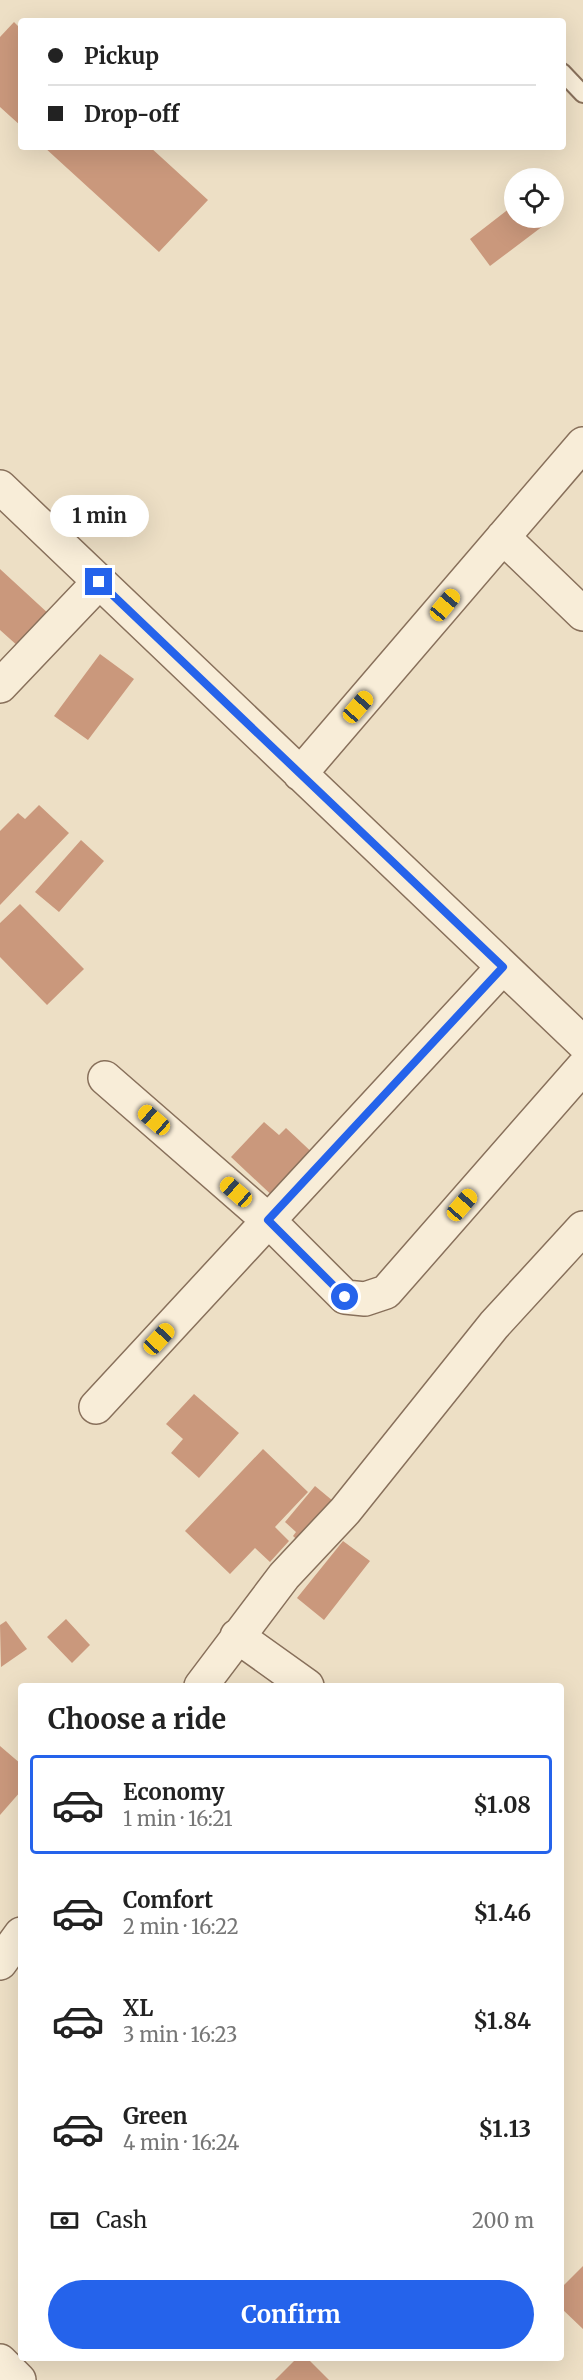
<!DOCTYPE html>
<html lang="en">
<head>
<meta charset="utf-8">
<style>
  :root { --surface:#fff; --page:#f2f2f2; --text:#222; --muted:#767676; --line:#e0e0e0; --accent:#2563eb }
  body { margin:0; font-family:Merriweather,serif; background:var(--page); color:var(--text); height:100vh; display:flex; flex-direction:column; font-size:22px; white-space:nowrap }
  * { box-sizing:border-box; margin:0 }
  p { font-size:20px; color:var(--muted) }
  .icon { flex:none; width:33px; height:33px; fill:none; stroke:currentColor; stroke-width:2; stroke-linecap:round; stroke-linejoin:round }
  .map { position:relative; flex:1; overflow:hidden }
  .details { position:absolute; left:18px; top:1683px; width:546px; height:678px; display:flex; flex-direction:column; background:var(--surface); border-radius:6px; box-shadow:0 6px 24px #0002 }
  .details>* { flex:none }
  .hud { position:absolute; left:18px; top:18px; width:548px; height:132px; border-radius:6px; box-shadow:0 6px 24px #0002; display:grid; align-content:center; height:132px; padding:0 30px; background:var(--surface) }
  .buttons { position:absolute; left:504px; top:168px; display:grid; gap:12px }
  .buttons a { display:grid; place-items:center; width:60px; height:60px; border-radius:50%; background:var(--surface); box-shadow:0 6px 24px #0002; font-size:30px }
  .end { position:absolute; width:27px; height:27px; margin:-14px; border:8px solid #2563eb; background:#fff; box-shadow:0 0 0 3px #fff }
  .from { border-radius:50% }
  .bubble { position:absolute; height:42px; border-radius:21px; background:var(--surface); box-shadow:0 6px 24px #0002; font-size:20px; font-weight:700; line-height:42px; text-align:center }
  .car { position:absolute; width:18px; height:36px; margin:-18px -9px; border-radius:8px; box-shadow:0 0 4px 2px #0007; background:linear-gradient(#f5c518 24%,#345 0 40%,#f5c518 0 76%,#345 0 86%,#f5c518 0) }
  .hud b { display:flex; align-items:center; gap:21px; height:57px; font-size:22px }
  .hud b+b { border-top:2px solid var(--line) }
  .hud i { width:15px; height:15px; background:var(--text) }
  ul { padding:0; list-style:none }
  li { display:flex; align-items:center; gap:18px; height:99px; margin:0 12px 9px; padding:0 18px; border:3px solid transparent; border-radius:6px }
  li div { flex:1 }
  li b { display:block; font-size:22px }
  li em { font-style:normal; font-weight:700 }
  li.current { border-color:var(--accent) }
  li>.icon { width:54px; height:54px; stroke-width:1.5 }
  h2 { padding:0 30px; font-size:27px; line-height:72px }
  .pay { display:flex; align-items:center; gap:15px; height:66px; padding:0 30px; font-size:22px }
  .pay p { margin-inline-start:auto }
  .button { display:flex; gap:12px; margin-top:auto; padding:12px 30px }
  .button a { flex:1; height:69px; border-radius:36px; background:var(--accent); color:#fff; font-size:24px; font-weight:700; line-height:69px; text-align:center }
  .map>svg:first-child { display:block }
</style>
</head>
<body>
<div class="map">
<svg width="583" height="2380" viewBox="0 0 583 2380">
  <rect width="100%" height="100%" fill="#eddfc5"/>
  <path fill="#ca987c" d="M14 22 21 29V126L0 107V37Z
    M44 147H150L208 200 159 252Z
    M514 205V218H536L543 226 490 266 470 239Z
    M0 569 50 615 19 647 0 630Z
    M100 654 134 679 88 740 54 716Z
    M39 805 69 833 0 905V831L18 813 25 819Z
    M81 840 104 861 59 912 35 892Z
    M20 904 84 969 47 1005 0 957V923Z
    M264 1122 279 1135 286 1128 318 1158 278 1201 231 1157Z
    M194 1394 239 1433 199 1478 171 1453 183 1439 166 1424Z
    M263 1449 308 1492 275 1527 289 1541 270 1562 255 1548 230 1574 185 1531Z
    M315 1486 339 1506 304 1546 293 1536 296 1532 285 1522Z
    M343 1541 370 1561 324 1620 297 1598Z
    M66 1619 90 1645 72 1663 47 1637Z
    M6 1621 27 1649 1 1667 0 1625Z
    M0 1746 21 1764V1791L0 1815Z
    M583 2266V2329L561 2308V2288Z
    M297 2358H307L329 2380H275Z"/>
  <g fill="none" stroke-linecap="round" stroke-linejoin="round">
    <defs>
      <path id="lane" d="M562 72 583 94"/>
      <path id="street" d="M0 487 583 1043
        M503 537 583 614
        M0 686 99 582
        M300 774 583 444
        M105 1078 268 1220 345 1297 365 1299 386 1292 583 1067
        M96 1407 503 967
        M237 1636 307 1686
        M201 1686 284 1576 345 1511 494 1325 583 1228
        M0 1963 21 1934
        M0 2361 19 2380"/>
    </defs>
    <use href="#lane" stroke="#88705b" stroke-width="20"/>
    <use href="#street" stroke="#88705b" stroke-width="36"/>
    <use href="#lane" stroke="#f8edd8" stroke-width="16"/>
    <use href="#street" stroke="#f8edd8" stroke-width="33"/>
  </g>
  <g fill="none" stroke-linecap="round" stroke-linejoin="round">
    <path stroke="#2563eb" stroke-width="8" d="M99 582 503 967 268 1220 345 1297"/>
  </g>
</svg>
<div class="buttons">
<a><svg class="icon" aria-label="locate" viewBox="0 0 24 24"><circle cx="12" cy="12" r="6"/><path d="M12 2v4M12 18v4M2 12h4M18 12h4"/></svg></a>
</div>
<i class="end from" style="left:345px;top:1297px"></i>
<i class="end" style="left:99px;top:582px"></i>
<div class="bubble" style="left:50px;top:495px;width:99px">1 min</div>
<i class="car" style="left:445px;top:605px;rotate:40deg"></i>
<i class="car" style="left:358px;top:707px;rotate:41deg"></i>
<i class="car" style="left:154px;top:1120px;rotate:311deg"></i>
<i class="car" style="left:236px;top:1192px;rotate:311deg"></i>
<i class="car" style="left:462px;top:1205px;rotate:41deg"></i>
<i class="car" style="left:159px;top:1339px;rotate:43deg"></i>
<div class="hud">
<b><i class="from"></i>Pickup</b>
<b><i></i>Drop-off</b>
</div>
<section class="details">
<h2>Choose a ride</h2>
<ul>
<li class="current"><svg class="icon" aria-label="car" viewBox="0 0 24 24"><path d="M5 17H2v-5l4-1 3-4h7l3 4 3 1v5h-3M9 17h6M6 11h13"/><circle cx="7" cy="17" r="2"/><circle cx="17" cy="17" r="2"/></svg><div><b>Economy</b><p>1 min · 16:21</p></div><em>$1.08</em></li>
<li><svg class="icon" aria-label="car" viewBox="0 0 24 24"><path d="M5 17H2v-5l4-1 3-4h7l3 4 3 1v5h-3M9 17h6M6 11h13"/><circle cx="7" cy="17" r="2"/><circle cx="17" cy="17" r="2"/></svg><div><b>Comfort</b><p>2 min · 16:22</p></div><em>$1.46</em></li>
<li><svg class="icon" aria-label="car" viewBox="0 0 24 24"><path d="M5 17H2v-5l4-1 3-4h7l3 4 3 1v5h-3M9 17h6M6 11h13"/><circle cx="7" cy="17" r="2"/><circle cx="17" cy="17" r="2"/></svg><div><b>XL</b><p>3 min · 16:23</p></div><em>$1.84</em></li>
<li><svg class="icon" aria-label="car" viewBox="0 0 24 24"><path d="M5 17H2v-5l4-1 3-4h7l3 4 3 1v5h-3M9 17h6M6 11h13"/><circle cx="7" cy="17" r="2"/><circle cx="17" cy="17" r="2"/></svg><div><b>Green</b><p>4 min · 16:24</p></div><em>$1.13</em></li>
</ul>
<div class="pay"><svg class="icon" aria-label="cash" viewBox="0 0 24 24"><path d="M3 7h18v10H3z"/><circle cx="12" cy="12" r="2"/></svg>Cash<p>200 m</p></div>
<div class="button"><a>Confirm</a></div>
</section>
</div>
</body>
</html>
